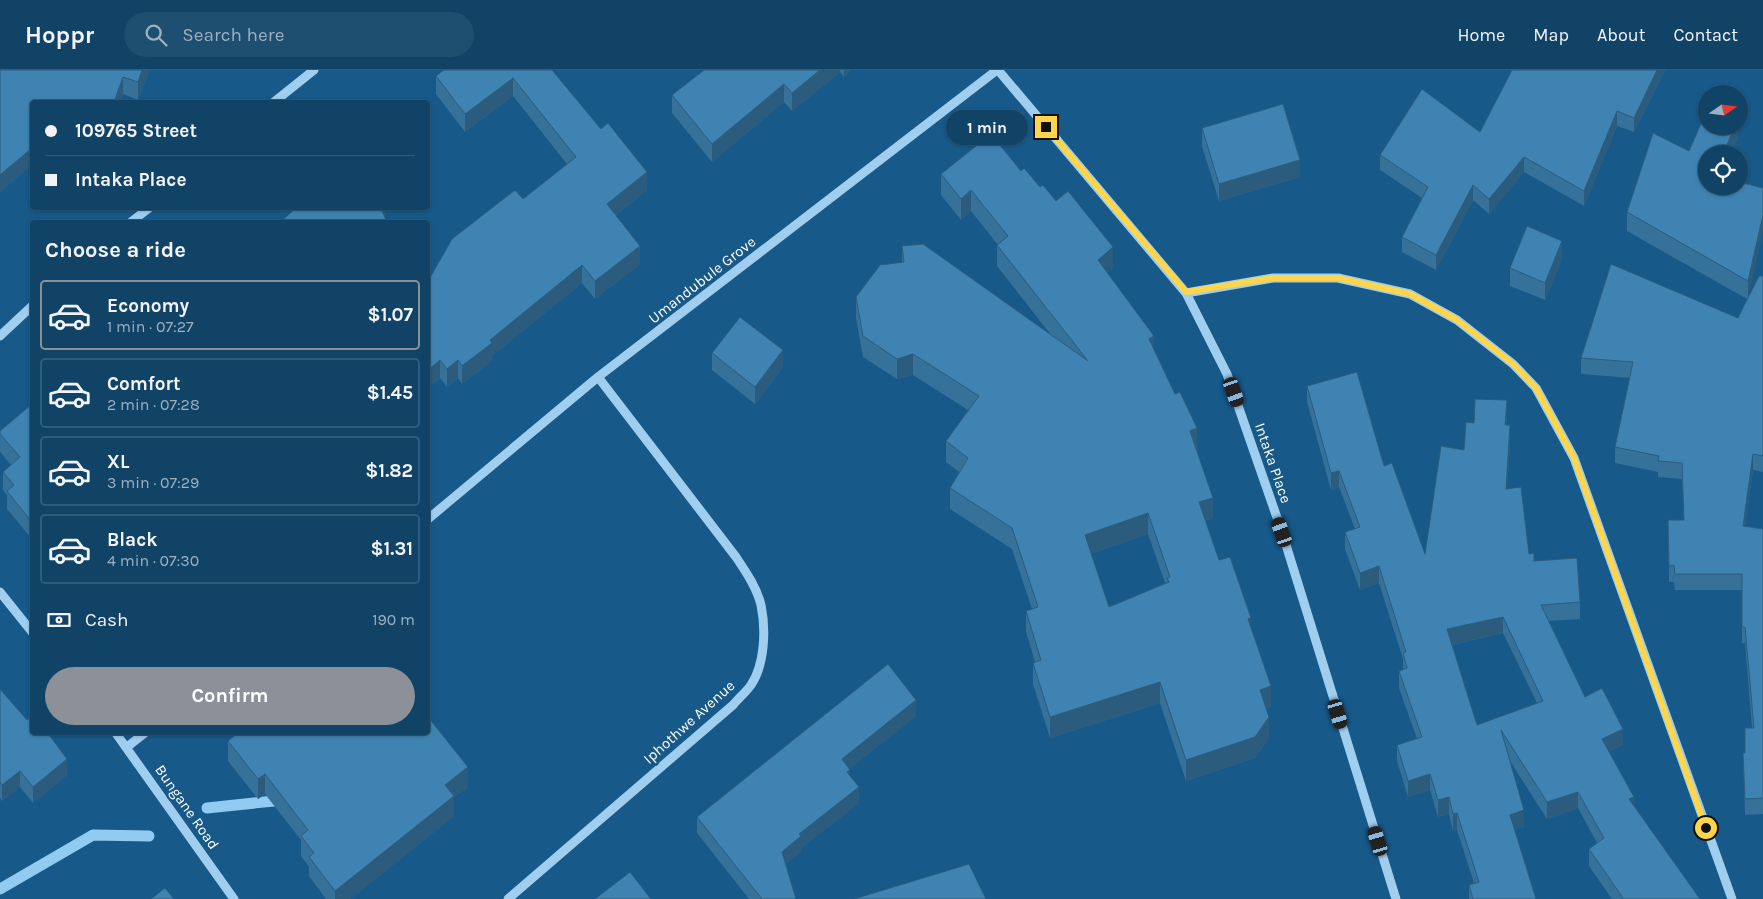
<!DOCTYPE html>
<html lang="en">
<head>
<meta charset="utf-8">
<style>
  :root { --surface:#114367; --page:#1e4e70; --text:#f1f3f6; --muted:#9cb0c0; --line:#305c7b; --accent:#8c9099 }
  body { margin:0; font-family:Karla,sans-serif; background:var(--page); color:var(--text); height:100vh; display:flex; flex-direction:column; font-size:19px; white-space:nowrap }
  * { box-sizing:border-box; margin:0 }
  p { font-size:16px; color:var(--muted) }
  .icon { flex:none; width:28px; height:28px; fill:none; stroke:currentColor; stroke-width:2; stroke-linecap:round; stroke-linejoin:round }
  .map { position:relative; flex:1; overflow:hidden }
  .side { position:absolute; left:30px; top:150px; width:400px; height:515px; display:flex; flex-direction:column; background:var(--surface); border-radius:5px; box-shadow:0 1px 4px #0004,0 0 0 1px var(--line) }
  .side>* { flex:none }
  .banner { position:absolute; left:30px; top:30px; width:400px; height:110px; border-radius:5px; box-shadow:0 1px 4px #0004,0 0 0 1px var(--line); display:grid; align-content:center; height:110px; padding:0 15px; background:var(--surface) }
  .needle { width:32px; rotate:76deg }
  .controls { position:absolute; left:1698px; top:15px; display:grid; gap:10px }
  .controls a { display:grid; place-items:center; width:50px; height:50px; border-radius:50%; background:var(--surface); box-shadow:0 1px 4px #0004,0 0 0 1px var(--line); font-size:25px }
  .end { position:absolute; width:22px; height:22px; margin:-11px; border:6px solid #ffd54a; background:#111; box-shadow:0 0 0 2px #111 }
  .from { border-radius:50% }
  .bubble { position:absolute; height:35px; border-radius:18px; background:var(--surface); box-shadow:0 1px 4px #0004,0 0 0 1px var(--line); font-size:16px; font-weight:700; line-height:35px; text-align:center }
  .car { position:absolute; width:15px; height:30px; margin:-15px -8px; border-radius:6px; box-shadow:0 0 4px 1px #0007; background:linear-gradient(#222 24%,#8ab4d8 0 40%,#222 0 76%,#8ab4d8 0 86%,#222 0) }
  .banner b { display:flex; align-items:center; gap:18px; height:48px; font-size:19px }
  .banner b+b { border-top:1px solid var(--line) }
  .banner i { width:12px; height:12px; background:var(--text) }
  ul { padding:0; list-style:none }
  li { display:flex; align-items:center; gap:15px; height:70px; margin:0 10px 8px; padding:0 5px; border:2px solid var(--line); border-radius:5px }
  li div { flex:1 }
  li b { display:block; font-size:19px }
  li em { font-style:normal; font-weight:700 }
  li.selected { border-color:var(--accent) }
  li>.icon { width:45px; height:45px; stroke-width:1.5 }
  h2 { padding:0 15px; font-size:22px; line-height:60px }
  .pay { display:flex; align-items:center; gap:12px; height:55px; padding:0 15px; font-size:19px }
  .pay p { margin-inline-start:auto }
  .button { display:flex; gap:10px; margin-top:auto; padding:10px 15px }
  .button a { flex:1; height:58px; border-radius:30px; background:var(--accent); color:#fff; font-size:20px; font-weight:700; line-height:58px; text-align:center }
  header { display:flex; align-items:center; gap:30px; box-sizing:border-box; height:70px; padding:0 25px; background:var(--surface); border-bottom:1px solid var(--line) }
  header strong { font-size:24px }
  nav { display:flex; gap:28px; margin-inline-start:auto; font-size:18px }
  .search { width:350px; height:45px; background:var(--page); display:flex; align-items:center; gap:12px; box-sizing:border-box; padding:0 18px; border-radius:28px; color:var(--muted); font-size:19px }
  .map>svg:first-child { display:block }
</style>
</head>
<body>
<header>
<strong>Hoppr</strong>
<div class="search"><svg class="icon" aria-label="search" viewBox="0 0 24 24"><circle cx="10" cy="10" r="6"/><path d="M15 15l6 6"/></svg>Search here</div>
<nav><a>Home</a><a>Map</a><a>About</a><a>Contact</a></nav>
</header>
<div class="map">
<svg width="1763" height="829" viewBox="0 0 1763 829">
  <rect width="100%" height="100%" fill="#175989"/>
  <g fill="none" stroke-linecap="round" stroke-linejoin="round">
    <path stroke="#92cbf1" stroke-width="11" d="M207 738 274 731 284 725
      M0 819 93 765 149 766"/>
    <path stroke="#9fceee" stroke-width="9" d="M998 0 1186 223 1227 304 1282 462 1396 829
      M274 32 314 0
      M131 152 149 138
      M1186 223 1273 208H1338L1410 224 1457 250 1513 294 1536 318 1574 388 1732 829
      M0 266 32 236
      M428 449 598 307 997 0
      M0 522 32 562
      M115 662 234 829
      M127 677 146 662
      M508 829 733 635C739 628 746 622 751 615 765 594 766 559 761 535 757 518 746 502 736 487L598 307"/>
  </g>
  <path fill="#367199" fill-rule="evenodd" d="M0 0 148 4 138 30 123 24 120 32H32V95L0 122Z
    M552 0 647 120 616 145 640 194 595 229 582 213 492 286V291L462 314 458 308 447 317 440 308 428 318V211L523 129 567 94 513 26 465 62 436 24V6Z
    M704 0H851L844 7 840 2 792 41 784 32 712 92 672 43V25Z
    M1512 0H1665L1634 62 1617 56 1584 136 1524 102 1489 144 1473 130 1436 200 1402 182V167L1422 128 1380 100V85L1480 62Z
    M1738 56V69L1706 116 1763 118 1748 227 1763 206V402L1753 400 1745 456 1763 459V744L1745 745 1743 683H1745L1752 658 1745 573H1742V520H1675L1674 512H1669L1668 450H1684L1682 409 1658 407V402L1615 393V377L1630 308 1581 304V288L1738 248 1747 229 1627 161V142L1689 81Z
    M1202 58 1300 107 1219 131 1202 76Z
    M1021 101 1056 131 1113 198 1107 203 1154 280 1197 379H1196L1213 448 1205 451 1219 490 1251 558 1271 637 1266 639 1269 668 1255 688 1186 711 1160 633 1050 668 1033 614V593L1035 592 1026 562V541L1032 539 1012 479 950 439V418L959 402 946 392V371L968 340 913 305 897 309 863 287 856 248V227L902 192V176L1051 265 997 196V175H998L971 141 961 150 941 125V104ZM1148 464 1165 513 1109 537 1091 484Z
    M1562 189 1545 230 1510 216V198Z
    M712 283 783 297 755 334 712 300Z
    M1307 316 1384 396 1425 484 1474 353 1507 347 1506 355 1510 372 1507 418 1529 484 1534 491 1580 532V549L1549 551 1585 627 1623 675 1609 682 1634 736 1700 829H1612L1589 796V779L1597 773 1578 738 1547 749 1510 691 1524 757 1515 760 1536 829H1469V815L1474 813 1457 760 1453 761 1449 744 1438 747 1430 720 1408 727 1397 691V675L1417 669 1399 618V601L1403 600V589L1379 513 1360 520 1345 479V462L1355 459 1339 417 1331 420 1307 332ZM1503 563 1537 633 1477 655 1452 575Z
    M32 334V467L31 468 7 439V425L3 420V402L11 395 0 382V361Z
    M0 619 67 705 33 733 20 717 2 731 0 728Z
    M916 646 849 699 850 706 859 733 801 778V782L785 795 796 829H749L697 763V747Z
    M228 671 468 717 454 727V746L350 829H326L309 806V797L301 786V770L265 724 258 729 228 691Z"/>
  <path fill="#2c5c7d" d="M142 0H152L148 4 138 30V12Z
    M820 0H840V2L792 41V23Z
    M844 0H851L844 7Z
    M1657 0H1665L1634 62V48Z
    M123 7V24L120 32H114Z
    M513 8V26L465 62V44Z
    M784 14V32L712 92V74Z
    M1617 41V56L1584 136V121Z
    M1735 56H1738V69L1731 84H1723Z
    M32 78V95L0 122V105Z
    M1524 87V102L1489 144V129Z
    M1300 90V107L1219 131V114Z
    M647 102V120L607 152V134Z
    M1473 115V130L1436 200V185Z
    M971 120V141L961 150V129Z
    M385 138V152L382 141Z
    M1763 145V164L1748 229V211Z
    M1562 171V189L1545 230V213Z
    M640 176V194L595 229V211Z
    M1113 177V198L1098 211V190Z
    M582 195V213L492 286V291L462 314V296L490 270Z
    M1154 266V286L1149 269Z
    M783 280V297L755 334V317Z
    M913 284V305L897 309V289Z
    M440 290V308L428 318V300Z
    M458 290V308L447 317V299Z
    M1510 355V372L1506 435V419Z
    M1197 358V379L1190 382V361Z
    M1753 384V400L1743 472V456Z
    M1339 401V417L1331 420V403Z
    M1213 428V448L1199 453V432Z
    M1148 443V464L1085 486V465Z
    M32 449V467L31 468V451Z
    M1379 496V513L1360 520V503Z
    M1503 547V563L1447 576V559Z
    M1251 548V569L1248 549Z
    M1160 612V633L1050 668V647Z
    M1271 616V637L1260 641V620Z
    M916 630V646L842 705V689Z
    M1269 647V668L1255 688 1186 711V690Z
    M1623 659V675L1602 686V669Z
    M67 689V705L33 733V717Z
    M468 697V717L454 727V746L350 829H335V821L445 715Z
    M850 700V716L847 702Z
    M20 701V717L2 731V715Z
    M265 704V724L258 729V709Z
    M1430 704V720L1408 727V711Z
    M859 717V733L801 778V782L782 798V782L799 764Z
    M1578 722V738L1547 749V732Z
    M1449 727V744L1438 747V730Z
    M1634 727V743L1629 729Z
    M1524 740V757L1510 762V745Z
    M1457 743V760L1453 761V744Z"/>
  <path fill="#3f83b2" stroke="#2c5c7d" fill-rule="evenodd" d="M0 0H142L138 12 123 7 114 32H32V78L0 105Z
    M444 0H552L601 59 608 53 647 102 607 134 640 176 595 211 582 195 490 270 492 273 462 296 458 290 447 299 440 290 428 300V211L452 169 515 120 523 129 576 87 513 8 465 44 436 6Z
    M704 0H820L792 23 784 14 712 74 672 25Z
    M1512 0H1657L1634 48 1617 41 1584 121 1524 87 1489 129 1473 115 1436 185 1402 167 1428 117 1380 85 1422 19 1480 62Z
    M1283 34 1300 90 1219 114 1202 58Z
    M1706 42V56H1735L1723 84H1706V116H1739V112L1763 118V145L1748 211 1627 142 1653 63 1689 81Z
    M991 64 1021 101 1024 98 1040 117 1043 115 1056 131 1068 121 1113 177 1098 190 1154 266 1149 269 1175 324 1180 322 1197 358 1190 361 1213 428 1199 432 1219 490 1230 487 1251 548 1248 549 1271 616 1260 620 1269 647 1255 667 1186 690 1160 612 1050 647 1033 593 1041 590 1026 541 1038 537 1012 458 950 418 968 388 946 371 979 326 913 284 897 289 863 266 856 227 880 195 904 192 902 176 923 174 1088 291 997 175 1008 166 971 120 961 129 941 104ZM1148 443 1170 507 1167 508 1169 512 1109 537 1085 465Z
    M296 138H385L382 141 387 152H280Z
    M1527 156 1562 171 1545 213 1510 198Z
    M1611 194 1738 248 1759 206H1763V386L1753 384 1743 456 1763 459V728L1745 729 1743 683H1745V658H1754L1745 557H1742V504H1675L1674 495 1669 496 1668 450H1684L1682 393 1658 391 1659 386 1615 377 1633 292 1581 288Z
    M740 247 783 280 755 317 712 283Z
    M1357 302 1384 396 1392 393 1425 484 1441 376 1464 380 1466 352 1474 353 1475 329 1507 330 1505 355H1510L1506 419 1521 417 1529 484 1534 483V491L1577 488 1580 532 1541 535 1585 627 1602 618 1623 659 1602 669 1634 727 1629 729 1700 829H1623V828L1589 779 1604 768 1578 722 1547 732 1501 660 1524 740 1510 745 1536 829H1473L1469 815 1479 812 1457 743 1453 744 1449 727 1438 730 1430 704 1408 711 1397 675 1422 667 1399 601 1407 598 1403 583 1406 582 1379 496 1360 503 1345 462 1360 457 1339 401 1331 403 1307 316ZM1503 547 1543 631 1477 655 1447 559Z
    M32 334V449L31 451 7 421 14 415 3 402 20 387 0 364V361Z
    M888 594 916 630 842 689 850 700 847 702 859 717 799 764 801 766 782 782 796 829H762L697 747Z
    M0 619 27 650 32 646V662H47L67 689 33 717 20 701 2 715 0 712Z
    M428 647 468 697 445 715 454 726 335 821 309 787 314 783 301 766 308 760 265 704 258 709 228 671 239 662H428Z
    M969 794 986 829H854Z
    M630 802 651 829H595Z
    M165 818 174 829H151Z"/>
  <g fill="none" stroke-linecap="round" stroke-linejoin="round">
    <path stroke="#ffd54a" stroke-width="6" d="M1046 57 1186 222 1273 208H1338L1410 224 1457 250 1513 294 1536 318 1574 388 1706 758"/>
  </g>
  <g text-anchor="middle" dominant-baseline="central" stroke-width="5" stroke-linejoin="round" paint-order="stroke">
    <g font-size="15" fill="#fff" stroke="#175989">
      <text transform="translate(702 210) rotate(-38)">Umandubule Grove</text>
      <text transform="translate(1273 393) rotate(71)">Intaka Place</text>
      <text transform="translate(689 652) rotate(-42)">Iphothwe Avenue</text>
      <text transform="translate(187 737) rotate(55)">Bungane Road</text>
    </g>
  </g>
</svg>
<div class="controls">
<a><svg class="needle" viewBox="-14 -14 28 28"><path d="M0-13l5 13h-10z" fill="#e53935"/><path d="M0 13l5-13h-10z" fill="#9cb0c0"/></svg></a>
<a><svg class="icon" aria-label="locate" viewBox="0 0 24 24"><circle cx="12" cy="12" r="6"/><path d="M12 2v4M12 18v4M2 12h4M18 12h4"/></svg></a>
</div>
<i class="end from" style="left:1706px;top:758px"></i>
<i class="end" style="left:1046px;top:57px"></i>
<div class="bubble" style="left:946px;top:40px;width:82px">1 min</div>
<i class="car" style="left:1234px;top:322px;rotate:161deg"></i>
<i class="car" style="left:1282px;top:462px;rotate:341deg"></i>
<i class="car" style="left:1338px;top:644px;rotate:163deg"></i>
<i class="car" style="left:1378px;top:771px;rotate:343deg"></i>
<div class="banner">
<b><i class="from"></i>109765 Street</b>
<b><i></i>Intaka Place</b>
</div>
<section class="side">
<h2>Choose a ride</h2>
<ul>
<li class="selected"><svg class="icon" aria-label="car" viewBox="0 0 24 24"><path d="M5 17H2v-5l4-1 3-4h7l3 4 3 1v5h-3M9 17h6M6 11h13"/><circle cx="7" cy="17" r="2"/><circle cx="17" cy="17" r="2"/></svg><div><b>Economy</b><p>1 min · 07:27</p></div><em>$1.07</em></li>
<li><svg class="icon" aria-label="car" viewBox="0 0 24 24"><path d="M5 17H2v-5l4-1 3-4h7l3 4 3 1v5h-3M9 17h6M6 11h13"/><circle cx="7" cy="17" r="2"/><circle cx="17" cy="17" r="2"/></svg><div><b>Comfort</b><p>2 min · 07:28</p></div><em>$1.45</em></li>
<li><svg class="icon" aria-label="car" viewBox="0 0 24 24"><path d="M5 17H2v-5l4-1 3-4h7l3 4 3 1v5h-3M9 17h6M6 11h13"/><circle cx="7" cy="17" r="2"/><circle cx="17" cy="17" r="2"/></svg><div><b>XL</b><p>3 min · 07:29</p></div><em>$1.82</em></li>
<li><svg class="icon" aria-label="car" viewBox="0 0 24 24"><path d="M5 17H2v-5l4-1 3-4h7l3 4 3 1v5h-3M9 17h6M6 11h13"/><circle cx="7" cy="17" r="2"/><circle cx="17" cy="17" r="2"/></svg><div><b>Black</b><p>4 min · 07:30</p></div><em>$1.31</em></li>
</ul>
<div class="pay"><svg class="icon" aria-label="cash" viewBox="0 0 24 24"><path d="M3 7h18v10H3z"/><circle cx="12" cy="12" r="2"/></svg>Cash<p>190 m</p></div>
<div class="button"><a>Confirm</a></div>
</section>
</div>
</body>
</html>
